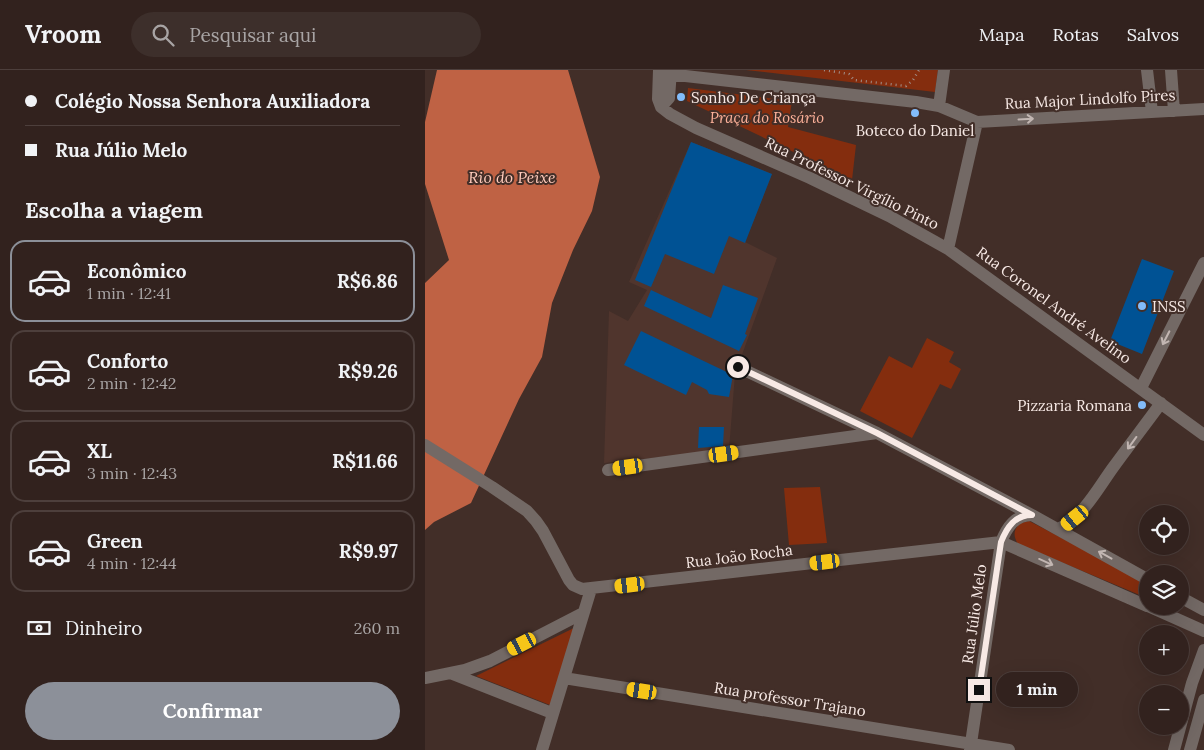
<!DOCTYPE html>
<html lang="pt">
<head>
<meta charset="utf-8">
<style>
  :root { --surface:#32221e; --page:#3d2f2b; --text:#f1f3f6; --muted:#a8a4a4; --line:#4d3f3c; --accent:#8c9099 }
  body { margin:0; font-family:Lora,serif; background:var(--page); color:var(--text); height:100vh; display:flex; flex-direction:column; font-size:19px; white-space:nowrap }
  * { box-sizing:border-box; margin:0 }
  p { font-size:16px; color:var(--muted) }
  .icon { flex:none; width:28px; height:28px; fill:none; stroke:currentColor; stroke-width:2; stroke-linecap:round; stroke-linejoin:round }
  .map { position:relative; flex:1; overflow:hidden }
  .sheet { display:flex; flex-direction:column; background:var(--surface); width:425px }
  .sheet>* { flex:none }
  .hud { display:grid; align-content:center; height:110px; padding:0 25px; background:var(--surface) }
  .buttons { position:absolute; left:714px; top:435px; display:grid; gap:10px }
  .buttons a { display:grid; place-items:center; width:50px; height:50px; border-radius:50%; background:var(--surface); box-shadow:0 5px 20px #0002,0 0 0 1px var(--line); font-size:25px }
  .end { position:absolute; width:22px; height:22px; margin:-11px; border:6px solid #f7e9e5; background:#111; box-shadow:0 0 0 2px #111 }
  .from { border-radius:50% }
  .bubble { position:absolute; height:35px; border-radius:18px; background:var(--surface); box-shadow:0 5px 20px #0002,0 0 0 1px var(--line); font-size:16px; font-weight:700; line-height:35px; text-align:center }
  .car { position:absolute; width:15px; height:30px; margin:-15px -8px; border-radius:6px; box-shadow:0 0 4px 1px #0007; background:linear-gradient(#f5c518 24%,#345 0 40%,#f5c518 0 76%,#345 0 86%,#f5c518 0) }
  .hud b { display:flex; align-items:center; gap:18px; height:48px; font-size:19px }
  .hud b+b { border-top:1px solid var(--line) }
  .hud i { width:12px; height:12px; background:var(--text) }
  ul { padding:0; list-style:none }
  li { display:flex; align-items:center; gap:15px; height:82px; margin:0 10px 8px; padding:0 15px; border:2px solid var(--line); border-radius:15px }
  li div { flex:1 }
  li b { display:block; font-size:19px }
  li em { font-style:normal; font-weight:700 }
  li.current { border-color:var(--accent) }
  li>.icon { width:45px; height:45px; stroke-width:1.5 }
  h2 { padding:0 25px; font-size:22px; line-height:60px }
  .pay { display:flex; align-items:center; gap:12px; height:55px; padding:0 25px; font-size:19px }
  .pay p { margin-inline-start:auto }
  .button { display:flex; gap:10px; margin-top:auto; padding:10px 25px }
  .button a { flex:1; height:58px; border-radius:30px; background:var(--accent); color:#fff; font-size:20px; font-weight:700; line-height:58px; text-align:center }
  header { display:flex; align-items:center; gap:30px; box-sizing:border-box; height:70px; padding:0 25px; background:var(--surface); border-bottom:1px solid var(--line) }
  header strong { font-size:24px }
  nav { display:flex; gap:28px; margin-inline-start:auto; font-size:18px }
  .search { width:350px; height:45px; background:var(--page); display:flex; align-items:center; gap:12px; box-sizing:border-box; padding:0 18px; border-radius:28px; color:var(--muted); font-size:19px }
  main { display:flex; flex:1; min-height:0 }
  .map>svg:first-child { display:block }
</style>
</head>
<body>
<header>
<strong>Vroom</strong>
<div class="search"><svg class="icon" aria-label="search" viewBox="0 0 24 24"><circle cx="10" cy="10" r="6"/><path d="M15 15l6 6"/></svg>Pesquisar aqui</div>
<nav><a>Mapa</a><a>Rotas</a><a>Salvos</a></nav>
</header>
<main>
<section class="sheet">
<div class="hud">
<b><i class="from"></i>Colégio Nossa Senhora Auxiliadora</b>
<b><i></i>Rua Júlio Melo</b>
</div>
<h2>Escolha a viagem</h2>
<ul>
<li class="current"><svg class="icon" aria-label="car" viewBox="0 0 24 24"><path d="M5 17H2v-5l4-1 3-4h7l3 4 3 1v5h-3M9 17h6M6 11h13"/><circle cx="7" cy="17" r="2"/><circle cx="17" cy="17" r="2"/></svg><div><b>Econômico</b><p>1 min · 12:41</p></div><em>R$6.86</em></li>
<li><svg class="icon" aria-label="car" viewBox="0 0 24 24"><path d="M5 17H2v-5l4-1 3-4h7l3 4 3 1v5h-3M9 17h6M6 11h13"/><circle cx="7" cy="17" r="2"/><circle cx="17" cy="17" r="2"/></svg><div><b>Conforto</b><p>2 min · 12:42</p></div><em>R$9.26</em></li>
<li><svg class="icon" aria-label="car" viewBox="0 0 24 24"><path d="M5 17H2v-5l4-1 3-4h7l3 4 3 1v5h-3M9 17h6M6 11h13"/><circle cx="7" cy="17" r="2"/><circle cx="17" cy="17" r="2"/></svg><div><b>XL</b><p>3 min · 12:43</p></div><em>R$11.66</em></li>
<li><svg class="icon" aria-label="car" viewBox="0 0 24 24"><path d="M5 17H2v-5l4-1 3-4h7l3 4 3 1v5h-3M9 17h6M6 11h13"/><circle cx="7" cy="17" r="2"/><circle cx="17" cy="17" r="2"/></svg><div><b>Green</b><p>4 min · 12:44</p></div><em>R$9.97</em></li>
</ul>
<div class="pay"><svg class="icon" aria-label="cash" viewBox="0 0 24 24"><path d="M3 7h18v10H3z"/><circle cx="12" cy="12" r="2"/></svg>Dinheiro<p>260 m</p></div>
<div class="button"><a>Confirmar</a></div>
</section>
<div class="map">
<svg width="779" height="680" viewBox="0 0 779 680">
  <rect width="100%" height="100%" fill="#422e28"/>
  <path fill="#50352d" d="M266 72 347 104 320 172 352 188 310 304 304 380 179 393 184 241 203 251 222 220 204 212Z"/>
  <path fill="#842d0e" d="M321 0H513L510 22Z
    M263 18 367 31 363 57 431 75 427 110 262 31Z
    M502 268 529 282 524 292 536 299 526 319 515 314 487 368 435 341 464 286 487 298Z
    M395 417 402 473 364 475 359 418Z
    M604 451 722 512V528L593 474C588 466 588 459 596 453Z
    M153 556 130 637 51 606Z"/>
  <path fill="#bf6244" d="M12 0H143L175 107 167 141 148 180 127 233 117 287 94 329 46 433 9 452 0 460V213L24 190 0 114V52Z"/>
  <path fill="#005294" d="M266 72 347 104 320 173 304 166 289 204 240 184 226 217 210 210Z
    M717 189 749 201 717 284 685 271Z
    M298 215 333 228 320 264 322 265 314 281 219 236 226 220 286 248Z
    M216 261 308 305 304 327 284 324 282 320 267 312 261 325 199 295Z
    M274 357H299L298 376 273 378Z"/>
  <g fill="none" stroke-linecap="round" stroke-linejoin="round">
    <path stroke="#a3928d" stroke-width="2.5" stroke-dasharray="1 4" stroke-linecap="butt" d="M399 0 424 4 429 10 481 16 488 10 494 0"/>
    <path stroke="#736965" stroke-width="12" d="M234 0 233 29 236 37 245 44 271 58 385 108 464 146 523 179 779 365
      M722 0 727 42
      M746 0 749 41
      M234 3 491 32 514 36 552 52 779 39
      M514 36 519 0
      M236 37 244 28 246 0
      M523 179 552 52
      M313 297 452 363
      M716 318 779 193
      M0 375 67 417 102 441 111 451 118 461 144 510 148 515 157 519 576 472
      M183 400 452 363 607 445
      M633 459C657 448 672 420 687 399 703 377 720 355 736 333
      M576 472 722 536
      M755 527 779 540
      M723 536 779 561
      M25 603 127 643
      M0 608 40 600 65 591 158 543
      M139 608 584 680
      M117 680 166 519
      M545 680 576 472C582 457 590 445 607 445L722 509
      M749 680 767 613 779 580
      M765 680 779 630"/>
  </g>
  <defs><path id="oneway-shaft" d="M-6 0H5M1.5-3L5.5 0L1.5 3" fill="none" stroke-width="1.6" stroke-linecap="round" stroke-linejoin="round" transform="scale(1.25)"/></defs>
  <g stroke="#c2b6b2">
    <use href="#oneway-shaft" transform="translate(601 49) rotate(-3)"/>
    <use href="#oneway-shaft" transform="translate(741 268) rotate(117)"/>
    <use href="#oneway-shaft" transform="translate(707 373) rotate(126)"/>
    <use href="#oneway-shaft" transform="translate(680 485) rotate(-151)"/>
    <use href="#oneway-shaft" transform="translate(621 492) rotate(24)"/>
  </g>
  <g fill="none" stroke-linecap="round" stroke-linejoin="round">
    <path stroke="#f7e9e5" stroke-width="6" d="M313 297 452 363 607 445C590 445 582 457 576 472L554 620"/>
  </g>
  <g fill="#82bcfa" stroke="#422e28" stroke-width="2">
    <circle cx="256" cy="27" r="5"/>
    <circle cx="490" cy="43" r="5"/>
    <circle cx="717" cy="236" r="5"/>
    <circle cx="717" cy="335" r="5"/>
  </g>
  <g text-anchor="middle" dominant-baseline="central" stroke-width="4" stroke-linejoin="round" paint-order="stroke">
    <g font-size="15" fill="#f7e9e5" stroke="#422e28" text-anchor="start">
      <text x="266" y="27">Sonho De Criança</text>
      <text x="490" y="60" text-anchor="middle">Boteco do Daniel</text>
      <text x="727" y="236">INSS</text>
      <text x="707" y="335" text-anchor="end">Pizzaria Romana</text>
    </g>
    <g font-size="15" fill="#f7e9e5" stroke="#422e28">
      <text transform="translate(665 29) rotate(-3)">Rua Major Lindolfo Pires</text>
      <text transform="translate(427 113) rotate(26)">Rua Professor Virgílio Pinto</text>
      <text transform="translate(629 235) rotate(36)">Rua Coronel André Avelino</text>
      <text transform="translate(314 486) rotate(-7)">Rua João Rocha</text>
      <text transform="translate(549 544) rotate(-82)">Rua Júlio Melo</text>
      <text transform="translate(365 629) rotate(9)">Rua professor Trajano</text>
    </g>
    <g font-size="15" font-style="italic" fill="#fdb19a" stroke="#422e28">
      <text x="342" y="47">Praça do Rosário</text>
    </g>
    <g font-size="16" font-style="italic" fill="#ffcbbb" stroke="#422e28">
      <text x="87" y="107">Rio do Peixe</text>
    </g>
  </g>
</svg>
<div class="buttons">
<a><svg class="icon" aria-label="locate" viewBox="0 0 24 24"><circle cx="12" cy="12" r="6"/><path d="M12 2v4M12 18v4M2 12h4M18 12h4"/></svg></a>
<a><svg class="icon" aria-label="layers" viewBox="0 0 24 24"><path d="M12 4l9 5-9 5-9-5zM3 14l9 5 9-5"/></svg></a>
<a>+</a>
<a>−</a>
</div>
<i class="end from" style="left:313px;top:297px"></i>
<i class="end" style="left:554px;top:620px"></i>
<div class="bubble" style="left:571px;top:602px;width:82px">1 min</div>
<i class="car" style="left:299px;top:384px;rotate:82deg"></i>
<i class="car" style="left:203px;top:397px;rotate:262deg"></i>
<i class="car" style="left:650px;top:448px;rotate:231deg"></i>
<i class="car" style="left:400px;top:492px;rotate:263deg"></i>
<i class="car" style="left:205px;top:515px;rotate:263deg"></i>
<i class="car" style="left:97px;top:574px;rotate:243deg"></i>
<i class="car" style="left:217px;top:621px;rotate:279deg"></i>
</div>
</main>
</body>
</html>
